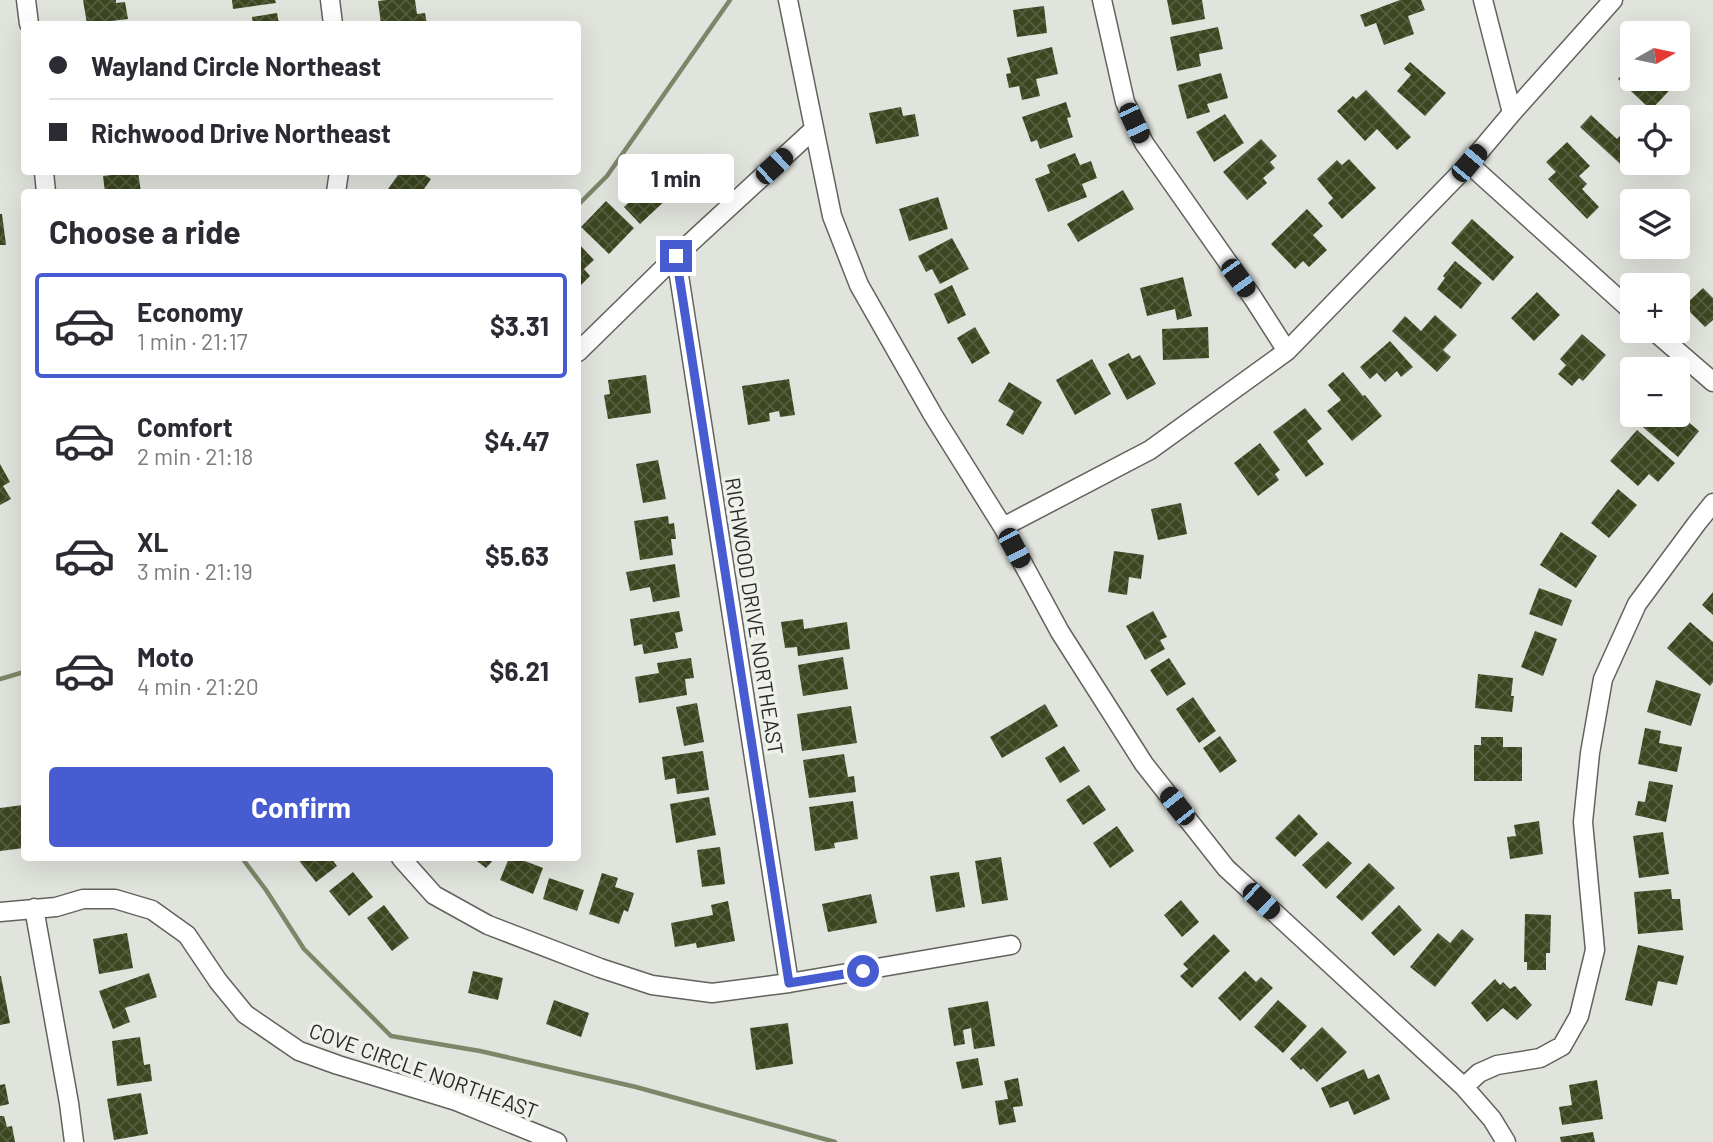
<!DOCTYPE html>
<html lang="en">
<head>
<meta charset="utf-8">
<style>
  :root { --surface:#fff; --page:#f7f7f7; --text:#2b2b33; --muted:#7c7c81; --line:#e1e1e2; --accent:#485cd1 }
  body { margin:0; font-family:Barlow,sans-serif; background:var(--page); color:var(--text); height:100vh; display:flex; flex-direction:column; font-size:26px; white-space:nowrap }
  * { box-sizing:border-box; margin:0 }
  p { font-size:23px; color:var(--muted) }
  .icon { flex:none; width:38px; height:38px; fill:none; stroke:currentColor; stroke-width:2; stroke-linecap:round; stroke-linejoin:round }
  .map { position:relative; flex:1; overflow:hidden }
  .drawer { position:absolute; left:21px; top:189px; width:560px; height:672px; display:flex; flex-direction:column; background:var(--surface); border-radius:7px; box-shadow:0 7px 28px #0002 }
  .drawer>* { flex:none }
  .hud { position:absolute; left:21px; top:21px; width:560px; height:154px; border-radius:7px; box-shadow:0 7px 28px #0002; display:grid; align-content:center; height:154px; padding:0 28px; background:var(--surface) }
  .needle { width:46px; rotate:81deg }
  .controls { position:absolute; left:1620px; top:21px; display:grid; gap:14px }
  .controls a { display:grid; place-items:center; width:70px; height:70px; border-radius:7px; background:var(--surface); box-shadow:0 7px 28px #0002; font-size:35px }
  .end { position:absolute; width:32px; height:32px; margin:-16px; border:9px solid #485cd1; background:#fff; box-shadow:0 0 0 4px #fff }
  .from { border-radius:50% }
  .bubble { position:absolute; height:49px; border-radius:7px; background:var(--surface); box-shadow:0 7px 28px #0002; font-size:23px; font-weight:700; line-height:49px; text-align:center }
  .car { position:absolute; width:21px; height:42px; margin:-21px -10px; border-radius:9px; box-shadow:0 0 5px 2px #0007; background:linear-gradient(#222 24%,#8ab4d8 0 40%,#222 0 76%,#8ab4d8 0 86%,#222 0) }
  .hud b { display:flex; align-items:center; gap:24px; height:66px; font-size:26px }
  .hud b+b { border-top:2px solid var(--line) }
  .hud i { width:18px; height:18px; background:var(--text) }
  ul { padding:0; list-style:none }
  li { display:flex; align-items:center; gap:21px; height:105px; margin:0 14px 10px; padding:0 14px; border:4px solid transparent; border-radius:7px }
  li div { flex:1 }
  li b { display:block; font-size:26px }
  li em { font-style:normal; font-weight:700 }
  li.on { border-color:var(--accent) }
  li>.icon { width:63px; height:63px; stroke-width:1.5 }
  h2 { padding:0 28px; font-size:32px; line-height:84px }
  .primary-button { display:flex; gap:14px; margin-top:auto; padding:14px 28px }
  .primary-button a { flex:1; height:80px; border-radius:7px; background:var(--accent); color:#fff; font-size:28px; font-weight:700; line-height:80px; text-align:center }
  .map>svg:first-child { display:block }
</style>
</head>
<body>
<div class="map">
<svg width="1713" height="1142" viewBox="0 0 1713 1142">
  <defs>
    <pattern id="building-cross-hatch" width="8" height="8" patternUnits="userSpaceOnUse" patternTransform="scale(1.75)"><rect width="8" height="8" fill="#3c4620"/><path d="M0 0l8 8M0 8l8-8" fill="none" stroke="#565e40"/></pattern>
  </defs>
  <rect width="100%" height="100%" fill="#e1e3dd"/>
  <g fill="none" stroke-linecap="round" stroke-linejoin="round">
    <path stroke="#7d8668" stroke-width="4.5" d="M578 205 607 176 730 0
      M0 679 24 672
      M242 858 266 890 304 949 391 1036 480 1051 636 1087 835 1142"/>
  </g>
  <path fill="url(#building-cross-hatch)" d="M83 0H116V3L125 2 128 19 87 24Z
    M232 0H275L276 3 233 9Z
    M387 0H415L417 14 425 13 427 24H381L378 1Z
    M1167 0H1202L1205 19 1172 25Z
    M1400 0H1421L1425 10 1408 16 1414 34 1384 45 1376 23 1365 27 1360 15Z
    M1044 6 1047 33 1017 37 1013 10Z
    M277 13 279 24H253L252 17Z
    M1218 27 1223 49 1199 54 1201 66 1177 71 1170 37Z
    M1052 47 1058 74 1036 79 1040 96 1022 100 1019 86 1009 88 1006 74 1011 73 1007 58Z
    M1410 62 1446 93 1425 116 1397 91 1411 75 1404 69Z
    M1633 63V79H1678L1679 80 1651 110 1618 79Z
    M1221 73 1228 98 1207 104 1210 112 1187 119 1178 85Z
    M1366 90 1411 137 1397 150 1377 129 1365 141 1337 111 1353 96 1356 99Z
    M1066 102 1071 117 1067 118 1073 137 1040 149 1037 140 1031 142 1022 117Z
    M901 107 903 116 915 114 919 136 876 144 869 113Z
    M1225 114 1244 143 1214 162 1196 132Z
    M1591 115 1617 139 1633 122V163H1635L1628 171 1580 127Z
    M1261 139 1277 156 1270 162 1275 168 1263 178 1267 183 1247 200 1223 172Z
    M1567 142 1590 166 1579 176 1587 184 1582 189 1599 207 1587 219 1548 179 1556 172 1546 162Z
    M1075 153 1080 165 1091 161 1097 178 1082 184 1087 197 1048 212 1035 179 1050 173 1047 165Z
    M1349 159 1376 188 1342 219 1328 203 1333 198 1317 179 1337 160 1342 165Z
    M138 172 141 192H105L103 176Z
    M400 172H420L431 179 422 192H386Z
    M654 179 670 196 640 224 624 207Z
    M1123 190 1134 209 1078 242 1067 224Z
    M938 197 948 229 909 241 899 209Z
    M606 201 634 228 609 254 581 227Z
    M1307 209 1323 226 1313 235 1327 250 1309 267 1303 261 1295 269 1271 244Z
    M0 214H2L6 245H0Z
    M1472 219 1514 257 1493 281 1451 243Z
    M952 238 969 269 940 284 932 269 926 272 918 256Z
    M578 243 594 260 584 269 590 276 578 288Z
    M1455 261 1482 283 1461 309 1437 289 1445 278 1443 276Z
    M1183 277 1192 316 1177 320 1175 309 1147 316 1140 288Z
    M952 285 966 315 948 324 934 294Z
    M1703 288 1713 298V320L1705 327 1684 306Z
    M1537 292 1560 315 1534 341 1511 318Z
    M1435 315 1457 335 1443 350 1451 357 1437 372 1392 331 1405 316 1421 331Z
    M975 327 990 353 972 364 957 338Z
    M1208 327 1209 358 1163 360 1162 329Z
    M1582 334 1606 355 1583 381 1579 378 1572 386 1558 374 1566 365 1560 359Z
    M1390 341 1413 367 1401 377 1397 371 1385 382 1377 373 1370 379 1360 367Z
    M1129 353 1132 359 1140 355 1156 384 1127 400 1108 364Z
    M1092 359 1111 394 1075 415 1056 380Z
    M1343 372 1363 396 1365 395 1382 416 1352 441 1327 411 1341 400 1328 385Z
    M646 375 651 413 608 419 604 395 610 394 608 380Z
    M789 379 795 415 780 417 779 411 769 413 770 421 748 425 742 386Z
    M1009 382 1042 402 1023 435 1006 425 1014 411 998 401Z
    M1305 408 1322 429 1307 441 1324 464 1306 477 1273 432Z
    M1678 413 1699 431 1678 457 1631 417 1633 415H1678Z
    M1637 430 1675 463 1658 482 1649 474 1638 486 1610 461Z
    M1260 443 1280 470 1275 474 1279 480 1258 496 1234 463Z
    M658 460 666 499 643 503 636 464Z
    M0 464 10 482 3 486 11 499 0 505Z
    M1618 489 1637 505 1609 538 1591 523Z
    M1181 503 1187 534 1158 540 1151 509Z
    M668 516 669 524 674 523 676 539H671L673 555 640 560 634 521Z
    M1561 532 1597 556 1576 588 1540 565Z
    M1114 551 1144 555 1141 579 1129 577 1127 595 1108 592Z
    M675 564 680 597 653 602 650 587 630 591 626 572Z
    M1539 588 1572 600 1562 626 1529 614Z
    M1713 592V615L1702 605Z
    M679 611 683 631 675 633 678 648 644 654 642 644 634 646 630 619Z
    M1153 611 1167 637 1160 640 1165 649 1145 660 1126 626Z
    M803 619 804 629 847 622 850 649 798 656 797 647 785 648 781 622Z
    M1690 622 1713 642V682L1710 686 1667 648Z
    M1535 631 1557 639 1543 676 1521 667Z
    M843 657 848 689 803 696 798 665Z
    M691 658 694 678 685 679 687 695 639 703 635 677 659 673 657 663Z
    M1169 658 1186 684 1167 696 1150 670Z
    M1478 674 1513 678 1511 696H1514L1512 712 1475 708Z
    M1656 680 1701 694 1691 726 1647 712Z
    M1193 697 1216 731 1199 743 1176 709Z
    M697 703 704 742 684 746 676 707Z
    M1045 704 1058 726 1002 758 990 737Z
    M851 706 857 743 802 751 797 714Z
    M1645 728 1661 731 1659 743 1682 747 1677 772 1638 764Z
    M1220 736 1237 761 1220 773 1203 748Z
    M1481 737H1503V747H1522V781H1474V745H1481Z
    M1064 746 1080 771 1060 783 1045 758Z
    M703 751 709 790 677 794 675 778 665 780 662 757Z
    M844 754 848 777 854 776 856 792 809 798 803 760Z
    M1649 781 1673 785 1666 822 1635 815 1638 801 1645 802Z
    M1089 785 1106 810 1083 825 1066 800Z
    M709 797 716 835 676 843 670 804Z
    M853 801 858 839 834 843 835 848 815 851 809 807Z
    M23 805 24 820V848L0 851V808Z
    M1299 814 1318 834 1295 857 1275 838Z
    M1539 821 1543 854 1510 859 1507 837 1516 836 1514 825Z
    M1117 826 1134 851 1110 868 1093 843Z
    M1663 832 1669 874 1639 878 1633 836Z
    M1328 841 1352 863 1326 889 1302 865Z
    M720 847 725 884 702 887 697 850Z
    M1001 857 1008 900 982 904 975 861Z
    M297 858H331L337 866 316 882Z
    M473 858H495L486 868Z
    M509 858H517L543 868 533 894 500 880Z
    M1369 863 1395 888 1362 921 1336 897Z
    M353 872 373 897 349 916 329 891Z
    M959 872 965 907 936 912 930 876Z
    M602 873 618 878 615 887 634 893 628 912 624 910 619 924 589 914Z
    M549 878 584 890 577 911 543 899Z
    M1671 889 1672 899H1680L1683 930 1638 934 1634 892Z
    M871 894 877 923 828 932 822 904Z
    M1181 900 1199 922 1182 937 1164 915Z
    M728 901 735 941 697 948 696 943 675 947 671 923 713 915 711 905Z
    M384 905 409 938 392 951 367 918Z
    M1399 905 1422 930 1394 956 1371 933Z
    M1525 914 1551 915 1550 953H1546V970H1527V962H1524Z
    M1462 929 1474 939 1435 987 1410 967 1438 933 1450 943Z
    M127 933 133 968 99 974 93 939Z
    M1214 934 1230 951 1192 988 1180 976 1188 969 1183 964Z
    M1638 945 1684 956 1677 985 1658 981 1652 1006 1625 1000Z
    M473 971 503 978 498 1000 468 993Z
    M1245 971 1256 982 1261 977 1273 988 1240 1021 1218 998Z
    M149 973 157 997 125 1008 130 1022 113 1029 99 991Z
    M0 976H1L10 1023 0 1025Z
    M1495 979 1500 985 1503 982 1510 989 1515 986 1532 1005 1517 1020 1503 1008 1487 1022 1471 1003Z
    M554 1000 589 1013 581 1037 546 1024Z
    M1278 1000 1307 1026 1283 1053 1254 1027Z
    M988 1001 995 1046 974 1049 971 1028 963 1030 965 1044 954 1046 948 1008Z
    M788 1023 793 1064 756 1070 750 1028Z
    M1322 1027 1347 1052 1317 1082 1303 1068 1301 1070 1290 1059Z
    M140 1037 144 1065 150 1064 152 1081 117 1086 112 1041Z
    M978 1058 983 1085 962 1089 956 1062Z
    M1364 1069 1368 1079 1379 1074 1390 1099 1354 1115 1348 1101 1330 1108 1321 1088Z
    M1018 1078 1023 1106 1013 1107 1016 1122 999 1125 995 1101 1008 1099 1004 1081Z
    M1597 1080 1603 1119 1562 1125 1559 1107 1572 1105 1569 1085Z
    M5 1084 9 1104 0 1106V1085Z
    M141 1093 148 1134 114 1140 107 1099Z
    M0 1116H4L7 1127 12 1126 15 1142H0Z
    M1593 1132 1595 1142H1561L1560 1137Z"/>
  <g fill="none" stroke-linecap="round" stroke-linejoin="round">
    <defs>
      <path id="minor" d="M26 0 29 24
        M330 0 333 24
        M788 0 832 216 859 285 933 415 1003 527 1060 632 1144 764 1226 868 1464 1087 1492 1119 1506 1142
        M1102 0 1125 102 1144 143 1253 298 1287 351
        M1483 0 1512 113
        M1469 164 1633 312
        M44 172 46 192
        M336 192 339 172
        M676 256 789 983
        M1654 331 1713 382
        M578 352 676 256 813 130
        M1003 527 1150 450 1287 351 1469 164 1512 113 1613 0
        M401 858 434 895 488 925 600 968 652 985 712 993 789 983 1011 945
        M34 908 69 1103 74 1142
        M0 912 56 907 83 899H115L152 910 187 935 218 981 245 1014 299 1051 338 1065 456 1101 557 1142
        M1464 1087 1479 1073 1497 1065 1540 1058 1562 1046 1579 1016 1595 950 1583 822 1590 753 1603 679 1637 604 1697 523 1713 503"/>
    </defs>
    <use href="#minor" stroke="#61635d" stroke-width="21"/>
    <use href="#minor" stroke="#fff" stroke-width="18"/>
  </g>
  <g fill="none" stroke-linecap="round" stroke-linejoin="round">
    <path stroke="#485cd1" stroke-width="9" d="M676 256 789 983 863 971"/>
  </g>
  <g text-anchor="middle" dominant-baseline="central" stroke-width="7" stroke-linejoin="round" paint-order="stroke">
    <g font-size="21" fill="#282927" stroke="#eef1ea">
      <text transform="translate(755 616) rotate(81)">RICHWOOD DRIVE NORTHEAST</text>
      <text transform="translate(424 1070) rotate(20)">COVE CIRCLE NORTHEAST</text>
    </g>
  </g>
</svg>
<div class="controls">
<a><svg class="needle" viewBox="-14 -14 28 28"><path d="M0-13l5 13h-10z" fill="#e53935"/><path d="M0 13l5-13h-10z" fill="#7c7c81"/></svg></a>
<a><svg class="icon" aria-label="locate" viewBox="0 0 24 24"><circle cx="12" cy="12" r="6"/><path d="M12 2v4M12 18v4M2 12h4M18 12h4"/></svg></a>
<a><svg class="icon" aria-label="layers" viewBox="0 0 24 24"><path d="M12 4l9 5-9 5-9-5zM3 14l9 5 9-5"/></svg></a>
<a>+</a>
<a>−</a>
</div>
<i class="end from" style="left:863px;top:971px"></i>
<i class="end" style="left:676px;top:256px"></i>
<div class="bubble" style="left:618px;top:154px;width:116px">1 min</div>
<i class="car" style="left:1134px;top:123px;rotate:155deg"></i>
<i class="car" style="left:1469px;top:163px;rotate:40deg"></i>
<i class="car" style="left:774px;top:166px;rotate:47deg"></i>
<i class="car" style="left:1238px;top:278px;rotate:144deg"></i>
<i class="car" style="left:1014px;top:548px;rotate:152deg"></i>
<i class="car" style="left:1177px;top:806px;rotate:322deg"></i>
<i class="car" style="left:1261px;top:901px;rotate:133deg"></i>
<div class="hud">
<b><i class="from"></i>Wayland Circle Northeast</b>
<b><i></i>Richwood Drive Northeast</b>
</div>
<section class="drawer">
<h2>Choose a ride</h2>
<ul>
<li class="on"><svg class="icon" aria-label="car" viewBox="0 0 24 24"><path d="M5 17H2v-5l4-1 3-4h7l3 4 3 1v5h-3M9 17h6M6 11h13"/><circle cx="7" cy="17" r="2"/><circle cx="17" cy="17" r="2"/></svg><div><b>Economy</b><p>1 min · 21:17</p></div><em>$3.31</em></li>
<li><svg class="icon" aria-label="car" viewBox="0 0 24 24"><path d="M5 17H2v-5l4-1 3-4h7l3 4 3 1v5h-3M9 17h6M6 11h13"/><circle cx="7" cy="17" r="2"/><circle cx="17" cy="17" r="2"/></svg><div><b>Comfort</b><p>2 min · 21:18</p></div><em>$4.47</em></li>
<li><svg class="icon" aria-label="car" viewBox="0 0 24 24"><path d="M5 17H2v-5l4-1 3-4h7l3 4 3 1v5h-3M9 17h6M6 11h13"/><circle cx="7" cy="17" r="2"/><circle cx="17" cy="17" r="2"/></svg><div><b>XL</b><p>3 min · 21:19</p></div><em>$5.63</em></li>
<li><svg class="icon" aria-label="car" viewBox="0 0 24 24"><path d="M5 17H2v-5l4-1 3-4h7l3 4 3 1v5h-3M9 17h6M6 11h13"/><circle cx="7" cy="17" r="2"/><circle cx="17" cy="17" r="2"/></svg><div><b>Moto</b><p>4 min · 21:20</p></div><em>$6.21</em></li>
</ul>
<div class="primary-button"><a>Confirm</a></div>
</section>
</div>
</body>
</html>
